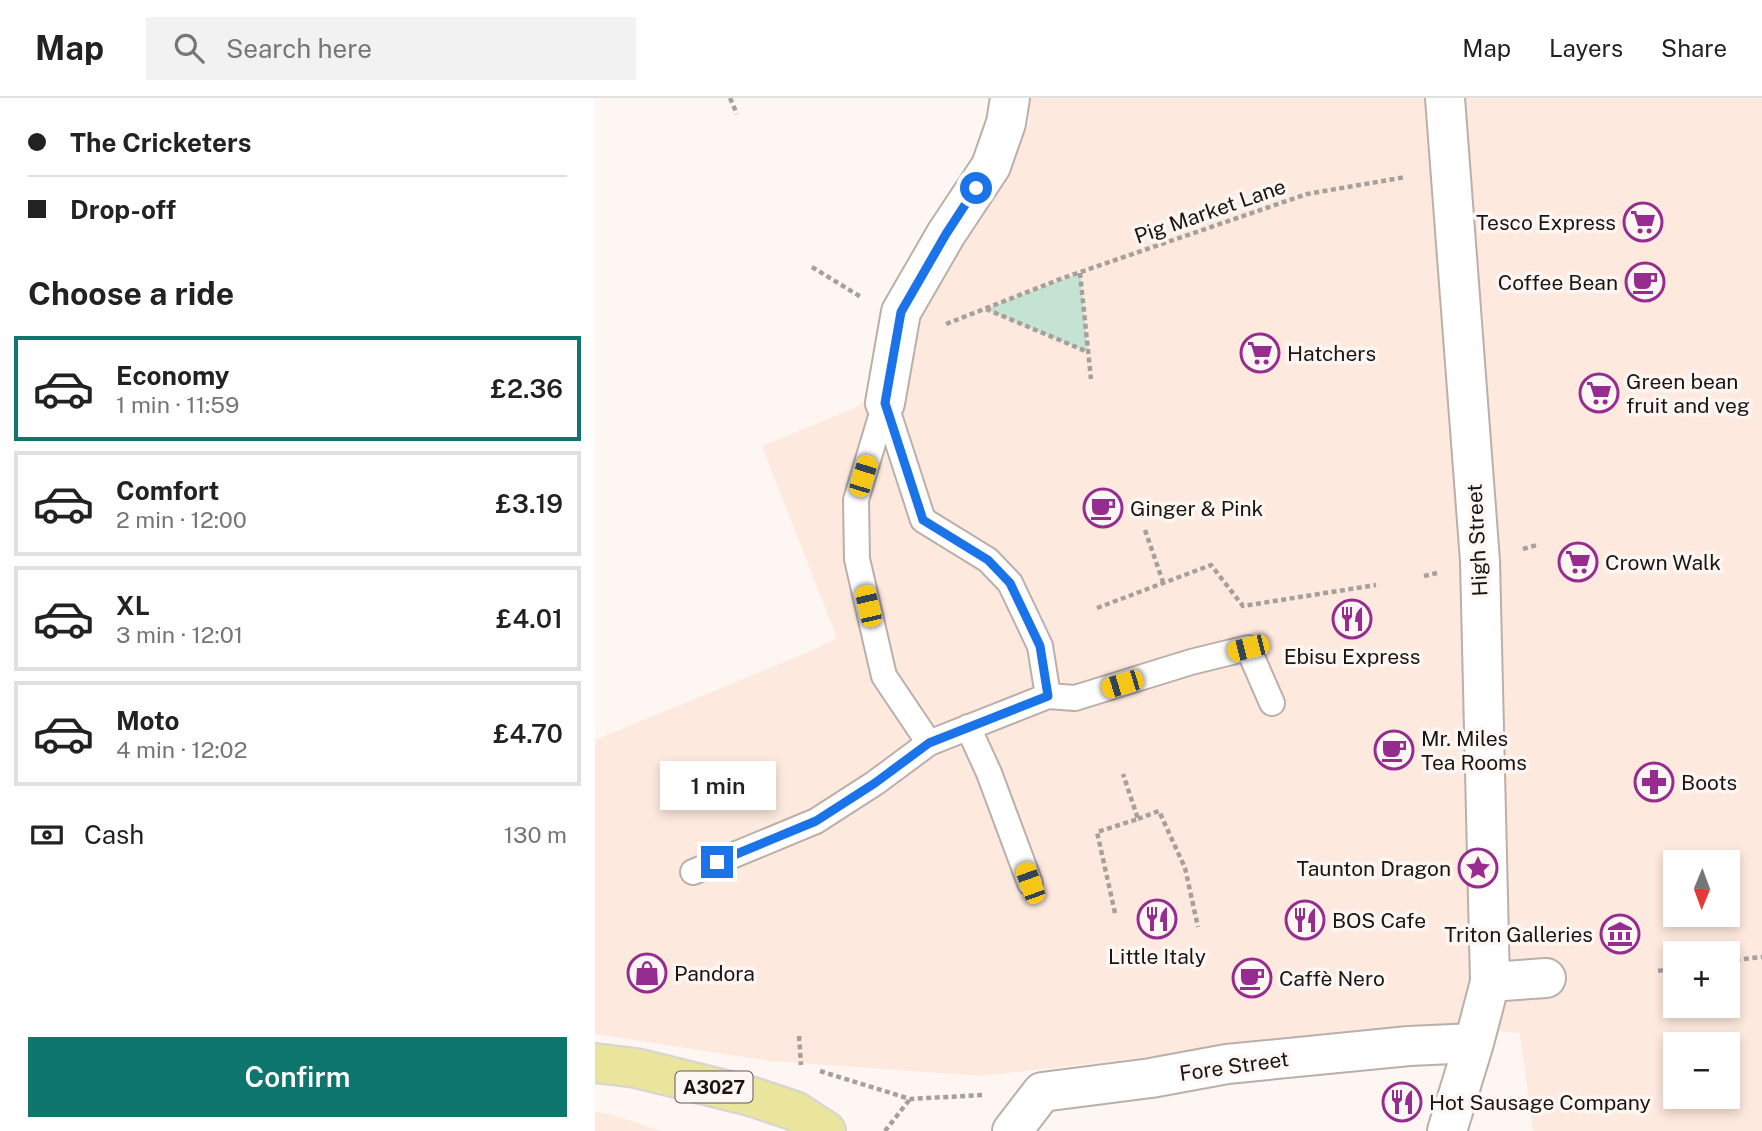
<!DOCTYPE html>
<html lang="en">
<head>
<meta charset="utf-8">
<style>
  :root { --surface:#fff; --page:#f2f2f2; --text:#222; --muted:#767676; --line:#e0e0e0; --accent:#0f766e }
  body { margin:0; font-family:"Public Sans",sans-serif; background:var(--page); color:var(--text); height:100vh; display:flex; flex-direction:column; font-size:26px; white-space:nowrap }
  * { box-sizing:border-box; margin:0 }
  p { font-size:23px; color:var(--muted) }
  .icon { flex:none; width:38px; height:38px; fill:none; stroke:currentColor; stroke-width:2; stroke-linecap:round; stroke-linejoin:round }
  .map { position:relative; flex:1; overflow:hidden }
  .drawer { display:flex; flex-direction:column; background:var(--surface); width:595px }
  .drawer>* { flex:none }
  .top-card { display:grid; align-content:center; height:154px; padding:0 28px; background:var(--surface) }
  .needle { width:46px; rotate:181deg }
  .controls { position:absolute; left:1068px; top:752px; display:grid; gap:14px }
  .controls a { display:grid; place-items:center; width:77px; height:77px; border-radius:0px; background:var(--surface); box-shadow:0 4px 10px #0003; font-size:35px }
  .end { position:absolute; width:32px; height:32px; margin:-16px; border:9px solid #1a73e8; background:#fff; box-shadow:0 0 0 4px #fff }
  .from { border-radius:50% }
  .bubble { position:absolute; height:49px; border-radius:0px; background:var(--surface); box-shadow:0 4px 10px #0003; font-size:23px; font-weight:600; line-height:49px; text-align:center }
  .car { position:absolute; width:21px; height:42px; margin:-21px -10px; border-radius:9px; box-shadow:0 0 5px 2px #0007; background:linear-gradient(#f5c518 24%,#345 0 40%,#f5c518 0 76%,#345 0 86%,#f5c518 0) }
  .top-card b { display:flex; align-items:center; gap:24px; height:66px; font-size:26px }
  .top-card b+b { border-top:2px solid var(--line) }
  .top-card i { width:18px; height:18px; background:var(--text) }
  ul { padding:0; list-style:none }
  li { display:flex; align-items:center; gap:21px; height:105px; margin:0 14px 10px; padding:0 14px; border:4px solid var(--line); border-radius:0px }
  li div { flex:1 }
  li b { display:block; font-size:26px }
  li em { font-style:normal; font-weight:600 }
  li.on { border-color:var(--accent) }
  li>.icon { width:63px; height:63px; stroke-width:1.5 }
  h2 { padding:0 28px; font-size:32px; line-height:84px }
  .pay { display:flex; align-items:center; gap:18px; height:77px; padding:0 28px; font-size:26px }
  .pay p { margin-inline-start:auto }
  .button { display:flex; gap:14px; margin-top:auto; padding:14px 28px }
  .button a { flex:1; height:80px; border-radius:0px; background:var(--accent); color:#fff; font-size:28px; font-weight:600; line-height:80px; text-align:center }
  header { display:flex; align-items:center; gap:42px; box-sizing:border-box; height:98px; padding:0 35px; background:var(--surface); border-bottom:2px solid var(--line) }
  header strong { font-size:33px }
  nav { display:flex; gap:38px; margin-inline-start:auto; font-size:24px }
  .search { width:490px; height:63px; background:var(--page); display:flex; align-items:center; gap:18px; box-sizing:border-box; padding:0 24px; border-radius:0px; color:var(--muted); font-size:26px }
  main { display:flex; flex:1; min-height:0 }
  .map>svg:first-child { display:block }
</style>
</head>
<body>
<header>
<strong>Map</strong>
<div class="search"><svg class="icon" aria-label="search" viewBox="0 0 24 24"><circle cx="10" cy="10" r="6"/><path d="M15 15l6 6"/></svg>Search here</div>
<nav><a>Map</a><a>Layers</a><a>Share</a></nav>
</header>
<main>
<section class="drawer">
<div class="top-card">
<b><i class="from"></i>The Cricketers</b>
<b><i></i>Drop-off</b>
</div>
<h2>Choose a ride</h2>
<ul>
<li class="on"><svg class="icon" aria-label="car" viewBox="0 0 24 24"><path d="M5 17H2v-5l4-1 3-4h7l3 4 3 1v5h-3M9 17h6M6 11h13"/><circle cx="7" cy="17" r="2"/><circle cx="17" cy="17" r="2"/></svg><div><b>Economy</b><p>1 min · 11:59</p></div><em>£2.36</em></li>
<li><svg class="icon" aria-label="car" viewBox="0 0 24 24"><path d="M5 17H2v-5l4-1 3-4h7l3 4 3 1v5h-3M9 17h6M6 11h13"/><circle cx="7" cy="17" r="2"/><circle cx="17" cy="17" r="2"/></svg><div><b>Comfort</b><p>2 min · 12:00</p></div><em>£3.19</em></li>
<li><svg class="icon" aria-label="car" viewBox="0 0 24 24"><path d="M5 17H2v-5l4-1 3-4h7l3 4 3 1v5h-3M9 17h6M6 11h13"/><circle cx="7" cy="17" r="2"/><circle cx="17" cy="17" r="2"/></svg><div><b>XL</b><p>3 min · 12:01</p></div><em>£4.01</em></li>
<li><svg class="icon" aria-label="car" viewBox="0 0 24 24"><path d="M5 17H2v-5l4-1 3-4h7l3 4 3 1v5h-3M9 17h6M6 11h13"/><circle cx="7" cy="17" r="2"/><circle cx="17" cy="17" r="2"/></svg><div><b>Moto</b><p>4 min · 12:02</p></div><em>£4.70</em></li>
</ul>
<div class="pay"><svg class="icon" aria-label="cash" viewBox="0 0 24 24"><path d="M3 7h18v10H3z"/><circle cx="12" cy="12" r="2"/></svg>Cash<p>130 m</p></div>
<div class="button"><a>Confirm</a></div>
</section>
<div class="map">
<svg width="1167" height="1033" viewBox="0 0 1167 1033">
  <rect width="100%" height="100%" fill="#fef6f2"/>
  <path fill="#fde9de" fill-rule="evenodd" d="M434 0H1167V1033H938L925 935 837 927 386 978 176 963 0 936V642L221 551 242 540 167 348 258 311 304 281 327 199 389 115 434 26ZM1080 765H1132V817H1080ZM1080 856H1132V908H1080ZM1080 947H1132V999H1080Z
    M0 1014 18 1017 66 1033H0Z"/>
  <path fill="#c5e3d2" d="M485 175 493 254 390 211Z"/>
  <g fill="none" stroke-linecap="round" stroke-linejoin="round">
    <defs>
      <path id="lane" d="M290 305 328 422 393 462 415 485 445 548 453 598 334 645 289 578 262 461 261 402Z
        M453 598 480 600 596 564 653 550 677 605
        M373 629 394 675 435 785
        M98 774 221 723 280 685 334 645"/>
      <path id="street" d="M850 0 885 463 895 884 879 945 852 1033
        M290 305 306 214 351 136 396 68 411 25 415 0
        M895 884 951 880
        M417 1033 447 994 556 980 632 966 814 948 879 945"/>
      <path id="primary" d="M0 965 41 970 155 998 200 1013 231 1033"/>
    </defs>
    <use href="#lane" stroke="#bbafa9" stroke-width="28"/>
    <use href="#street" stroke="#bbafa9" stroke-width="42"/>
    <use href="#primary" stroke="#d6d5d5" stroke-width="42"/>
    <path stroke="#a69f9c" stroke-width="4.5" stroke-dasharray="5 3.5" stroke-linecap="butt" d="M135 0 142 16
      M217 169 266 199
      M485 175 496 281
      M391 211 493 254
      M351 226 468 180 712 96 811 79
      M550 432 568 484
      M928 451 942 447
      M829 478 842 475
      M502 510 616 467 648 508 781 487
      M543 721 564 713 590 770 603 829
      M520 815 502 734 543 721 528 676
      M1132 863 1167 859
      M1063 873 1080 870
      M204 938 206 967
      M225 973 315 1001 387 997
      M290 1033 315 1001"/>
    <use href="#lane" stroke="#fff" stroke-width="24"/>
    <use href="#street" stroke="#fff" stroke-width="38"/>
    <use href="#primary" stroke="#ebe49d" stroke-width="38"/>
  </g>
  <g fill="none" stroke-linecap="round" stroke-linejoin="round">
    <path stroke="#1a73e8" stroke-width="9" d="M122 764 221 723 280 685 334 645 453 598 445 548 415 485 393 462 328 422 290 305 306 214 351 136 381 90"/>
  </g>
  <defs>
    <symbol id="supermarket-ring" viewBox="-11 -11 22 22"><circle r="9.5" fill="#fef6f2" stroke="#962c8f" stroke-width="1.5"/><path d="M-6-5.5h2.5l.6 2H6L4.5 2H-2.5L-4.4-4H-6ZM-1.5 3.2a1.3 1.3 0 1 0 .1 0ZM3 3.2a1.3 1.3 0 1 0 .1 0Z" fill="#962c8f"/></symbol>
    <symbol id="cafe-ring" viewBox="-11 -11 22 22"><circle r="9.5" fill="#fef6f2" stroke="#962c8f" stroke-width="1.5"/><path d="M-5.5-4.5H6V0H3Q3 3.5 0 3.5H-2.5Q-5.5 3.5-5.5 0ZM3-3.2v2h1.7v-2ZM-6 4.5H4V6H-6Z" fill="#962c8f"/></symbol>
    <symbol id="restaurant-ring" viewBox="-11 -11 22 22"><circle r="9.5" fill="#fef6f2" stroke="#962c8f" stroke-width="1.5"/><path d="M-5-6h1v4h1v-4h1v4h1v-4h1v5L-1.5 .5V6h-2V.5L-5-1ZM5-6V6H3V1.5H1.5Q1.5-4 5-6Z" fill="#962c8f"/></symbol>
    <symbol id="pharmacy-ring" viewBox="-11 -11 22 22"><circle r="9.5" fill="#fef6f2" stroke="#962c8f" stroke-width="1.5"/><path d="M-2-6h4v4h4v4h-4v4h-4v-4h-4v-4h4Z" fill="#962c8f"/></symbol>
    <symbol id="sight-ring" viewBox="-11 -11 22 22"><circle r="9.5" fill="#fef6f2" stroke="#962c8f" stroke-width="1.5"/><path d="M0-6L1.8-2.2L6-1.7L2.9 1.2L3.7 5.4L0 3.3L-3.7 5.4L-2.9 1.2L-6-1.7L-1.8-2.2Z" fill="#962c8f"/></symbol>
    <symbol id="museum-ring" viewBox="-11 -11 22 22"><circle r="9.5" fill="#fef6f2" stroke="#962c8f" stroke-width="1.5"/><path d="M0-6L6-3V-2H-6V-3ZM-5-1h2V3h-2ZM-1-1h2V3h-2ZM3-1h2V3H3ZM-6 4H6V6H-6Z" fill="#962c8f"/></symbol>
    <symbol id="shop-ring" viewBox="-11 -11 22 22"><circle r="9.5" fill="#fef6f2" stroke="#962c8f" stroke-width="1.5"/><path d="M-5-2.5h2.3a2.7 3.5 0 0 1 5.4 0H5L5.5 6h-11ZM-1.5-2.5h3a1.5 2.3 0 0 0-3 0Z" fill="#962c8f"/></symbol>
  </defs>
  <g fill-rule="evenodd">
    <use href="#supermarket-ring" x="1026" y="102" width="44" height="44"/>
    <use href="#cafe-ring" x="1028" y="162" width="44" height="44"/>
    <use href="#supermarket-ring" x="643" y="233" width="44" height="44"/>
    <use href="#supermarket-ring" x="982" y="273" width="44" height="44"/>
    <use href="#cafe-ring" x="486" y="388" width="44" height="44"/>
    <use href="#supermarket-ring" x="961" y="442" width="44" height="44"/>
    <use href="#restaurant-ring" x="735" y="499" width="44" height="44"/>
    <use href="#cafe-ring" x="777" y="630" width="44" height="44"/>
    <use href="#pharmacy-ring" x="1037" y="662" width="44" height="44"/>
    <use href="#sight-ring" x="861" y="748" width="44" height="44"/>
    <use href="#restaurant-ring" x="540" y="799" width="44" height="44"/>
    <use href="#restaurant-ring" x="688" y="800" width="44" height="44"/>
    <use href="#museum-ring" x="1003" y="814" width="44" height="44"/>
    <use href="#shop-ring" x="30" y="853" width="44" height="44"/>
    <use href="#cafe-ring" x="635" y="858" width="44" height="44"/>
    <use href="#restaurant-ring" x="785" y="982" width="44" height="44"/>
  </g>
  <g text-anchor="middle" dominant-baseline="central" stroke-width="7" stroke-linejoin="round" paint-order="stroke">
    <rect fill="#fef6f2" stroke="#5e5856" stroke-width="2" x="80.5" y="973.5" width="77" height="31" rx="5"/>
    <g font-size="19" font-weight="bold" fill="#191513">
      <text x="119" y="989">A3027</text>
    </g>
    <g font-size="21" fill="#191513" stroke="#fef6f2">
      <text transform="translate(615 113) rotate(-19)">Pig Market Lane</text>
      <text transform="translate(882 442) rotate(-93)">High Street</text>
      <text transform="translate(639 968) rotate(-8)">Fore Street</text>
    </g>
    <g font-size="21" fill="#191513" stroke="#fef6f2" text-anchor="start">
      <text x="1021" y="124" text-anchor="end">Tesco Express</text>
      <text x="1023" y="184" text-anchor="end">Coffee Bean</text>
      <text x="692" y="255">Hatchers</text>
      <text x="1031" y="283">Green bean<tspan x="1031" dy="24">fruit and veg</tspan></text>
      <text x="535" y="410">Ginger &amp; Pink</text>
      <text x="1010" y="464">Crown Walk</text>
      <text x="757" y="558" text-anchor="middle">Ebisu Express</text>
      <text x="826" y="640">Mr. Miles<tspan x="826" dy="24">Tea Rooms</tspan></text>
      <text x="1086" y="684">Boots</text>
      <text x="856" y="770" text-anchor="end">Taunton Dragon</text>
      <text x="737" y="822">BOS Cafe</text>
      <text x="998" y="836" text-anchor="end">Triton Galleries</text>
      <text x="562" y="858" text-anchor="middle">Little Italy</text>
      <text x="79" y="875">Pandora</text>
      <text x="684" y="880">Caffè Nero</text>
      <text x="834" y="1004">Hot Sausage Company</text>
    </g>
  </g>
</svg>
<div class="controls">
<a><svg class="needle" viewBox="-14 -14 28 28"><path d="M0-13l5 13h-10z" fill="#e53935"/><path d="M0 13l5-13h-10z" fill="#767676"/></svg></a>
<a>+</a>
<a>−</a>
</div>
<i class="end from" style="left:381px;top:90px"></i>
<i class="end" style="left:122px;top:764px"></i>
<div class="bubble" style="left:65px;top:663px;width:116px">1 min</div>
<i class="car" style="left:268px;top:378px;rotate:17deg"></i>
<i class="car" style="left:273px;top:508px;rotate:347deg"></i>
<i class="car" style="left:653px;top:550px;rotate:256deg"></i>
<i class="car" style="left:527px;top:586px;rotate:253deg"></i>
<i class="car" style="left:435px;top:785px;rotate:340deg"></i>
</div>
</main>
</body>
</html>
